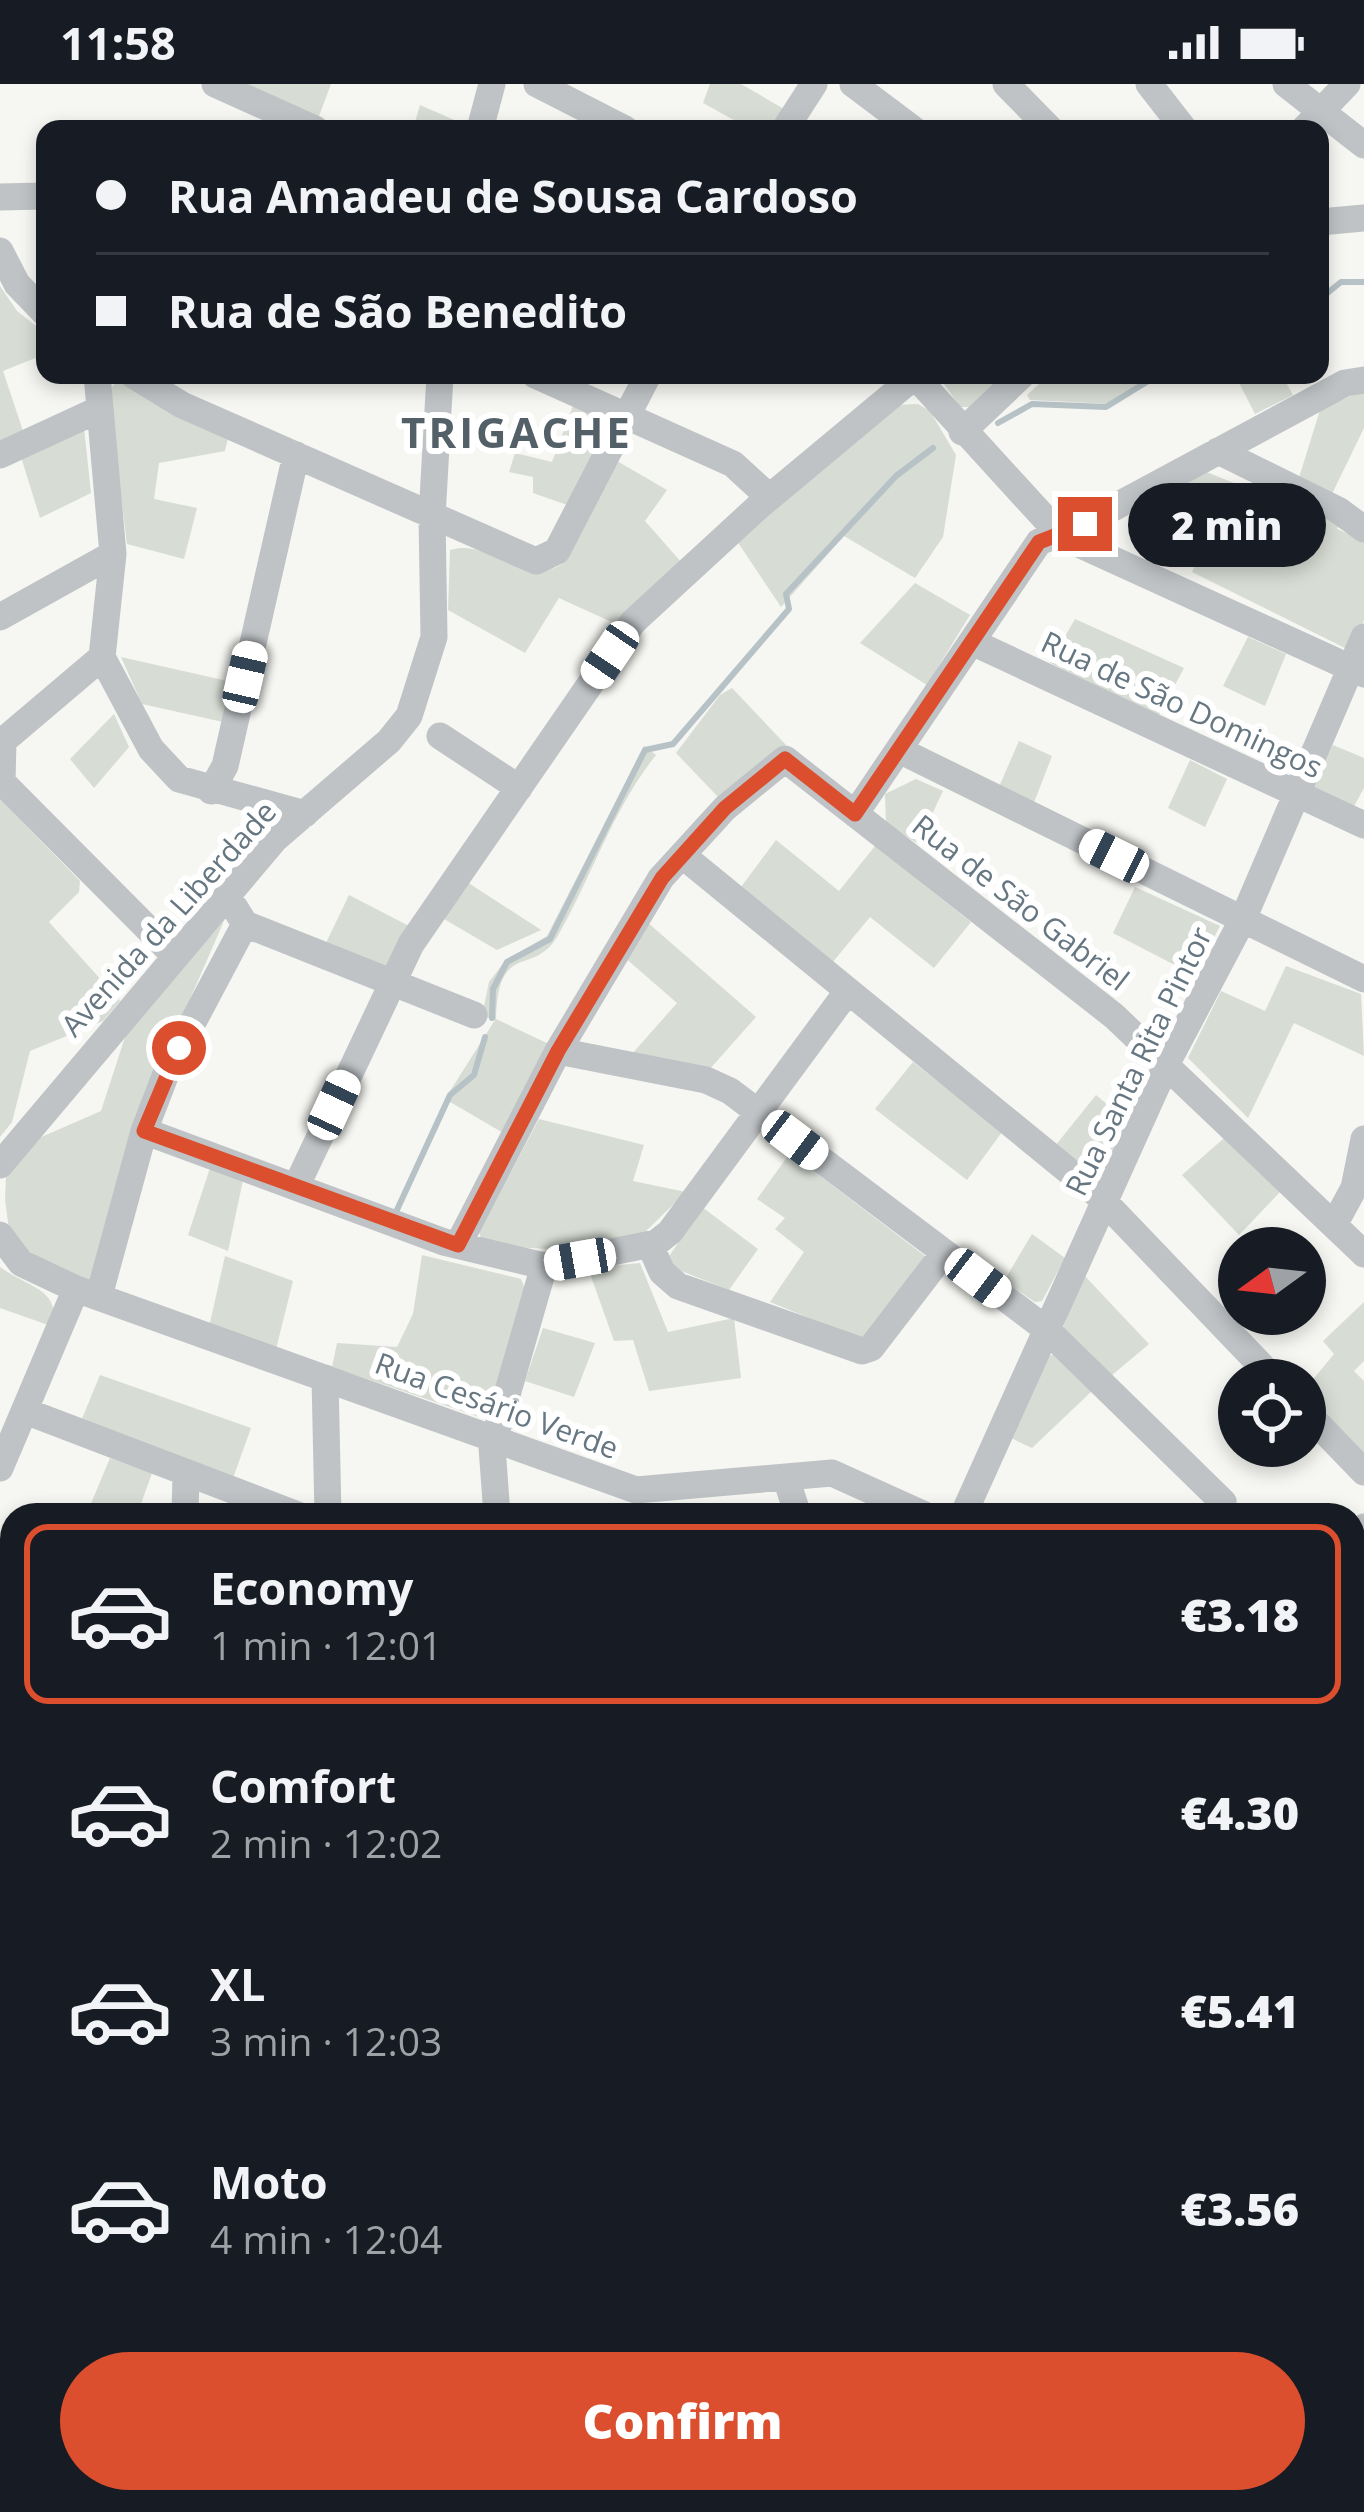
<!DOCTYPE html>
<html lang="en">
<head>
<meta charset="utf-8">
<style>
  :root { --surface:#171b24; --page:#242831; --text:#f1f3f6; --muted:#9ea1a6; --line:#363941; --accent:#db4f2e }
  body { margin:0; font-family:"Open Sans",sans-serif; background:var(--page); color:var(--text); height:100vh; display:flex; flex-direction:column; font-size:45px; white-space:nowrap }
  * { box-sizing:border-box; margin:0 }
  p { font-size:39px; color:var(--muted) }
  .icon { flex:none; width:66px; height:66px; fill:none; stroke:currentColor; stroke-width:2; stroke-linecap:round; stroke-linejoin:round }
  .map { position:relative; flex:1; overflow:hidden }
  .panel { position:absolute; left:0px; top:1419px; width:1365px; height:1011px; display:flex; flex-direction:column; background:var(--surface); border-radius:36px 36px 0 0; box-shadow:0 6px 18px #0003 }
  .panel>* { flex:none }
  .guide { position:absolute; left:36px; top:36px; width:1293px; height:264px; border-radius:24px; box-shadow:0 6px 18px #0003; display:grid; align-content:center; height:264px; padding:0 60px; background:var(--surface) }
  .needle { width:78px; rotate:255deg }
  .controls { position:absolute; left:1218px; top:1143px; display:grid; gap:24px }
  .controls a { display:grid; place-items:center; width:108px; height:108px; border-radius:50%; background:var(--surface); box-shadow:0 6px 18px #0003; font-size:60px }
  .end { position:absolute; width:54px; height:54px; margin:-27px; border:15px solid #db4f2e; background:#fff; box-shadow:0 0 0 6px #fff }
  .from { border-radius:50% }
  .bubble { position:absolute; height:84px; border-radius:42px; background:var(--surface); box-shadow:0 6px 18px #0003; font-size:39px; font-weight:800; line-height:84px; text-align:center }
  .car { position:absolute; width:36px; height:72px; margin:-36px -18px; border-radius:15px; box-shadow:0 0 9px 3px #0007; background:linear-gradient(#fff 24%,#345 0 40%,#fff 0 76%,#345 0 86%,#fff 0) }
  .guide b { display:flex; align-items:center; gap:42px; height:114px; font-size:45px }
  .guide b+b { border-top:3px solid var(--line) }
  .guide i { width:30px; height:30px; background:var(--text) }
  ul { padding:21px 0 0; list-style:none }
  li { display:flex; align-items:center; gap:36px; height:180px; margin:0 24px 18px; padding:0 36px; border:6px solid transparent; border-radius:24px }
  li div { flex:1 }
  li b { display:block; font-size:45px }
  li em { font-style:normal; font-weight:800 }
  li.active { border-color:var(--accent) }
  li>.icon { width:108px; height:108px; stroke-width:1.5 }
  .action { display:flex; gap:24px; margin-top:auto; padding:24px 60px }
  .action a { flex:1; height:138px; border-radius:72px; background:var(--accent); color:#fff; font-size:48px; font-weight:800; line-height:138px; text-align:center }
  .status { display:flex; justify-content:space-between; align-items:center; height:84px; padding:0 60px; background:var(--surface); direction:ltr }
  .status svg { height:33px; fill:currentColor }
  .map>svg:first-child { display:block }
</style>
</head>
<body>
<div class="status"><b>11:58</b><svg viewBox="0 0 49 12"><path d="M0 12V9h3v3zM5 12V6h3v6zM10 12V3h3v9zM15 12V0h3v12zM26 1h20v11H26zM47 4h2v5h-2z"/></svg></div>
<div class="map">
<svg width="1364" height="2428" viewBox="0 0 1364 2428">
  <rect width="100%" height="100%" fill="#f6f6f2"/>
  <path fill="#e6e7e6" d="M12 1952V2079L9 2080 0 2050V1956Z"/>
  <path fill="#d7dcd4" d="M236 0H331L316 40Z
    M710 0H741L784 25 769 45H750L703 19Z
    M420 21 468 42 467 45H413Z
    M0 202 17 227 45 249V270L3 287 24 350 0 361Z
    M938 291H1007L971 323H960Z
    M1049 291H1145L1149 297 1111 320 1030 316 1027 311Z
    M1235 291H1282L1293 311 1255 330Z
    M117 297 228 354 225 367 159 379 154 415 197 424 184 475 127 460 108 308Z
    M1364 306V344L1331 412 1298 397 1320 326Z
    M918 320 930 327 956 371 943 453 915 494 844 452 781 523 737 457 897 321Z
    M573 322 600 333 606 348 570 422 533 409V393L509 388 515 369 552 378Z
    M84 344 91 409 40 434 21 373Z
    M617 377 667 406 645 437 682 479 616 540 559 514 525 569 448 526 450 466C490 453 521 506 562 480Z
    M1204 387 1274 415 1283 405 1341 434 1337 445 1364 457V536L1351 567 1192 488 1212 442 1155 418Z
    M915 499 970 531 927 601 860 559Z
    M1075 535 1184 584 1158 633 1050 579Z
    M1248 553 1286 570 1265 622 1223 602Z
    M121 573 232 598 223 638 142 620Z
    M732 604 786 661 720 715 676 669 720 611Z
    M114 630 129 663 94 704 70 675Z
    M1019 657 1052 672 1033 721 998 705Z
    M1333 661 1364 674V704L1353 724 1310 706Z
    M644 662 656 671C612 726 592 793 557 853 533 893 498 856 496 935L551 961 505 1050 445 1015 495 936 482 932 489 898 505 877 547 852Z
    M1190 676 1227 695 1205 743 1168 724Z
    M916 695 943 707 918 760 886 739 885 710Z
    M0 715 80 797 79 808 49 838 120 917 103 937 30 967 12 1038 0 1053Z
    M776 756 839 807 875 762 971 838 934 884 870 833 832 879 741 803Z
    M467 798 541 846 497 866 444 835Z
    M1135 803 1220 842 1194 891 1113 849Z
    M349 811 411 843 384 887 325 861Z
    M224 837 146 1016 93 1198 32 1173 9 1146 5 1115 6 1092 30 1058 101 1027 127 947Z
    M647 838 756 933 708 987 632 970 677 919 623 872Z
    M1286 882 1361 910 1364 972 1294 939 1248 1034 1188 974 1221 907 1265 927Z
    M913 978 1002 1048 967 1096 875 1025Z
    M1096 1011 1129 1039 1101 1100 1055 1062Z
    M539 1035 644 1061 633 1097 686 1108 641 1152 550 1165 484 1162 479 1148Z
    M1231 1048 1280 1108 1239 1151 1182 1091Z
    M790 1069 925 1172 863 1256 770 1218 804 1168 775 1145 785 1134 757 1115Z
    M210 1084 243 1096 228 1167 188 1151Z
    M702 1123 758 1165 729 1206 674 1184 668 1174Z
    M1032 1150 1065 1174 1042 1217 1035 1218 1004 1197Z
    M422 1171 521 1195 526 1207 488 1336 332 1283 337 1259 397 1263 413 1230Z
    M225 1172 293 1197 276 1265 209 1243Z
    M640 1179 668 1248 734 1234 741 1294 649 1307 633 1256 614 1257 588 1184Z
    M0 1183C25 1202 64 1206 51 1242L0 1224Z
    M1082 1189 1149 1260 1105 1297 1061 1250Z
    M1364 1218V1277L1354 1287 1364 1297V1371L1305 1314V1305L1334 1270 1323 1257Z
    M543 1244 595 1259 574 1313 525 1297Z
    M1057 1269 1093 1306 1032 1364 1011 1354 1049 1272Z
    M100 1291 251 1344 233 1394 81 1337Z
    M110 1374 152 1389 137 1431 87 1429Z
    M0 1544 12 1550V1619L0 1612Z
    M12 1714V1849H0V1716Z
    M1353 1755 1364 1769V1871L1353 1858Z
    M12 2333V2418H337L340 2428H0V2337Z
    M491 2418H568L571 2428H491Z
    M796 2418H839L845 2428H778Z"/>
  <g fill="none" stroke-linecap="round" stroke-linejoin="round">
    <path stroke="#b6c2c6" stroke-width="6" d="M1320 215 1341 198H1364
      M998 339 1032 320 1106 323 1158 291
      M492 934 493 905 507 878 550 855 645 666 673 660 789 525 786 510 896 392 933 364
      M396 1128 450 1011 474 991 485 953"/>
    <path stroke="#bfc3c6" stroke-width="27" d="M215 0 315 45
      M537 0 625 45
      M853 0 913 45
      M1006 0 1050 45
      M1149 0 1184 45
      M1286 0 1364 61
      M480 45 492 0
      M785 45 814 0
      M1304 45 1347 0
      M0 113 45 112
      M1320 138 1364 134
      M0 167 17 200 45 229
      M97 291 113 470 102 573 151 665 179 695 305 730
      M133 291 182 321 536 477 557 467 648 291
      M535 291 733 380 769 413
      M914 291 1061 452 1364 590
      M962 348 1022 291
      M1218 367 1338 426 1364 445
      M0 371 100 325
      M0 533 113 470
      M972 558 1364 741
      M102 573 3 657 2 698 174 871
      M440 652 519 704
      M899 666 1364 895
      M211 707 225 682 296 371
      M855 730 1039 458 1085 439 1345 299 1364 296
      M682 771 1098 1111 1275 1296
      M235 824 245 840 474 931
      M558 967 706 996 730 1007 1046 1245 1223 1418 1218 1431
      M144 1047 444 1158 544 1182 656 1159 670 1148 847 908
      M0 1081 275 755 389 657 409 632 434 553 432 433 440 291
      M296 1103 411 860 633 538 758 423 915 292
      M1335 1139 1354 1104 1364 1055
      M0 1151 21 1179 76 1205 636 1406 832 1389 925 1431
      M458 1161 558 967 661 794 725 724 785 675 1114 932 1364 1170
      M650 1161 662 1188 678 1202 862 1267 871 1264 944 1169
      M99 1212 144 1047 167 987 245 840
      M325 1294 328 1431
      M25 1327 298 1431
      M1305 1327 1364 1388
      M0 1384 76 1205
      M786 1394 798 1431
      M965 1427 1167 979 1243 835 1364 553
      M185 1431 186 1391
      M497 1431 492 1363 544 1182
      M0 1469 12 1473
      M1353 1472 1364 1443
      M1353 1591 1364 1594
      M0 1626 12 1631
      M0 1856H12
      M1353 1872 1364 1885
      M1353 2160 1364 2181
      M0 2171 12 2167
      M1353 2285 1364 2279
      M0 2318 12 2315
      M359 2418 363 2426
      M656 2418 658 2428
      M855 2418 860 2428
      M1013 2418 1018 2428
      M1172 2418 1177 2428
      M1303 2418 1308 2428
      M482 2428V2418
      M752 2428 770 2418
      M1071 2428 1091 2418"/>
  </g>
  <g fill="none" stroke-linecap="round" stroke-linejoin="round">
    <path stroke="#db4f2e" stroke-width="15" d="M179 964 144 1047 458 1161 558 967 662 794 725 724 785 675 855 730 1039 458 1085 440"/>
  </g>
  <g text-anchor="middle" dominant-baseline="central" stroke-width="12" stroke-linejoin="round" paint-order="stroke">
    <g font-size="30" fill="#667782" stroke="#fff">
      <text transform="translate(1182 620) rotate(25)">Rua de São Domingos</text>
      <text transform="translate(1021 818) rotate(38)">Rua de São Gabriel</text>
      <text transform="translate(168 834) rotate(-48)">Avenida da Liberdade</text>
      <text transform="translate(1138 977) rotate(-64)">Rua Santa Rita Pintor</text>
      <text transform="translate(497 1321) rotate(20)">Rua Cesário Verde</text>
    </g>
    <g font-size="42" font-weight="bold" letter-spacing="3" fill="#546068" stroke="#fff">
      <text x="517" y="347">TRIGACHE</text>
    </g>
  </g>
</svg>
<div class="controls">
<a><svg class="needle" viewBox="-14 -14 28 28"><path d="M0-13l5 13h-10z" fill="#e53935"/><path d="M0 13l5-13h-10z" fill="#9ea1a6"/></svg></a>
<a><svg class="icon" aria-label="locate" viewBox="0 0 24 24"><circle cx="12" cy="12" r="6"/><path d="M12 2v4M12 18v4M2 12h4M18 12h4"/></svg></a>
</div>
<i class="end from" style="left:179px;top:964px"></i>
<i class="end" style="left:1085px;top:440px"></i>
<div class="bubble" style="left:1128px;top:399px;width:198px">2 min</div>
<i class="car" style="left:610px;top:571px;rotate:214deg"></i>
<i class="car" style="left:245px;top:593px;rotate:13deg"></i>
<i class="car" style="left:1114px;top:772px;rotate:296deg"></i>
<i class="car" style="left:334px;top:1021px;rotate:25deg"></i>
<i class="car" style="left:795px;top:1056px;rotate:127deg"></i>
<i class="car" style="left:580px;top:1175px;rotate:260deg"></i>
<i class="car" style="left:978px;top:1194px;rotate:127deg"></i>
<div class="guide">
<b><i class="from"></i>Rua Amadeu de Sousa Cardoso</b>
<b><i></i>Rua de São Benedito</b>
</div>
<section class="panel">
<ul>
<li class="active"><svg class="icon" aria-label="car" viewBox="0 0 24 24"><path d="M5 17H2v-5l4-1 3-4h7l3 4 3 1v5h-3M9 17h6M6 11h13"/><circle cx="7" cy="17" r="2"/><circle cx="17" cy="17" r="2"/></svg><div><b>Economy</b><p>1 min · 12:01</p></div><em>€3.18</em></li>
<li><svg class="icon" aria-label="car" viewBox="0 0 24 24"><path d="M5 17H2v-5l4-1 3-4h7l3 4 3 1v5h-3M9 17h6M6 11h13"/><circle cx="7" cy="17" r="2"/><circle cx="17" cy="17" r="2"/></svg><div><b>Comfort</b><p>2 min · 12:02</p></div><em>€4.30</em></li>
<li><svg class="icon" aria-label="car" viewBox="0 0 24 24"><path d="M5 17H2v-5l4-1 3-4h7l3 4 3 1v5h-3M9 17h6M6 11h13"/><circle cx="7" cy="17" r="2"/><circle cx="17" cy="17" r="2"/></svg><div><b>XL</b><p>3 min · 12:03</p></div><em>€5.41</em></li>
<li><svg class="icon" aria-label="car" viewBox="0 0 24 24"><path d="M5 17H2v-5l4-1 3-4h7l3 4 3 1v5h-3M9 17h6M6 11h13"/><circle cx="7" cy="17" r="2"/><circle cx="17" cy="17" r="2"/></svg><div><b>Moto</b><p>4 min · 12:04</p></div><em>€3.56</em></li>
</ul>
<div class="action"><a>Confirm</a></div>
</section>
</div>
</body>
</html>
